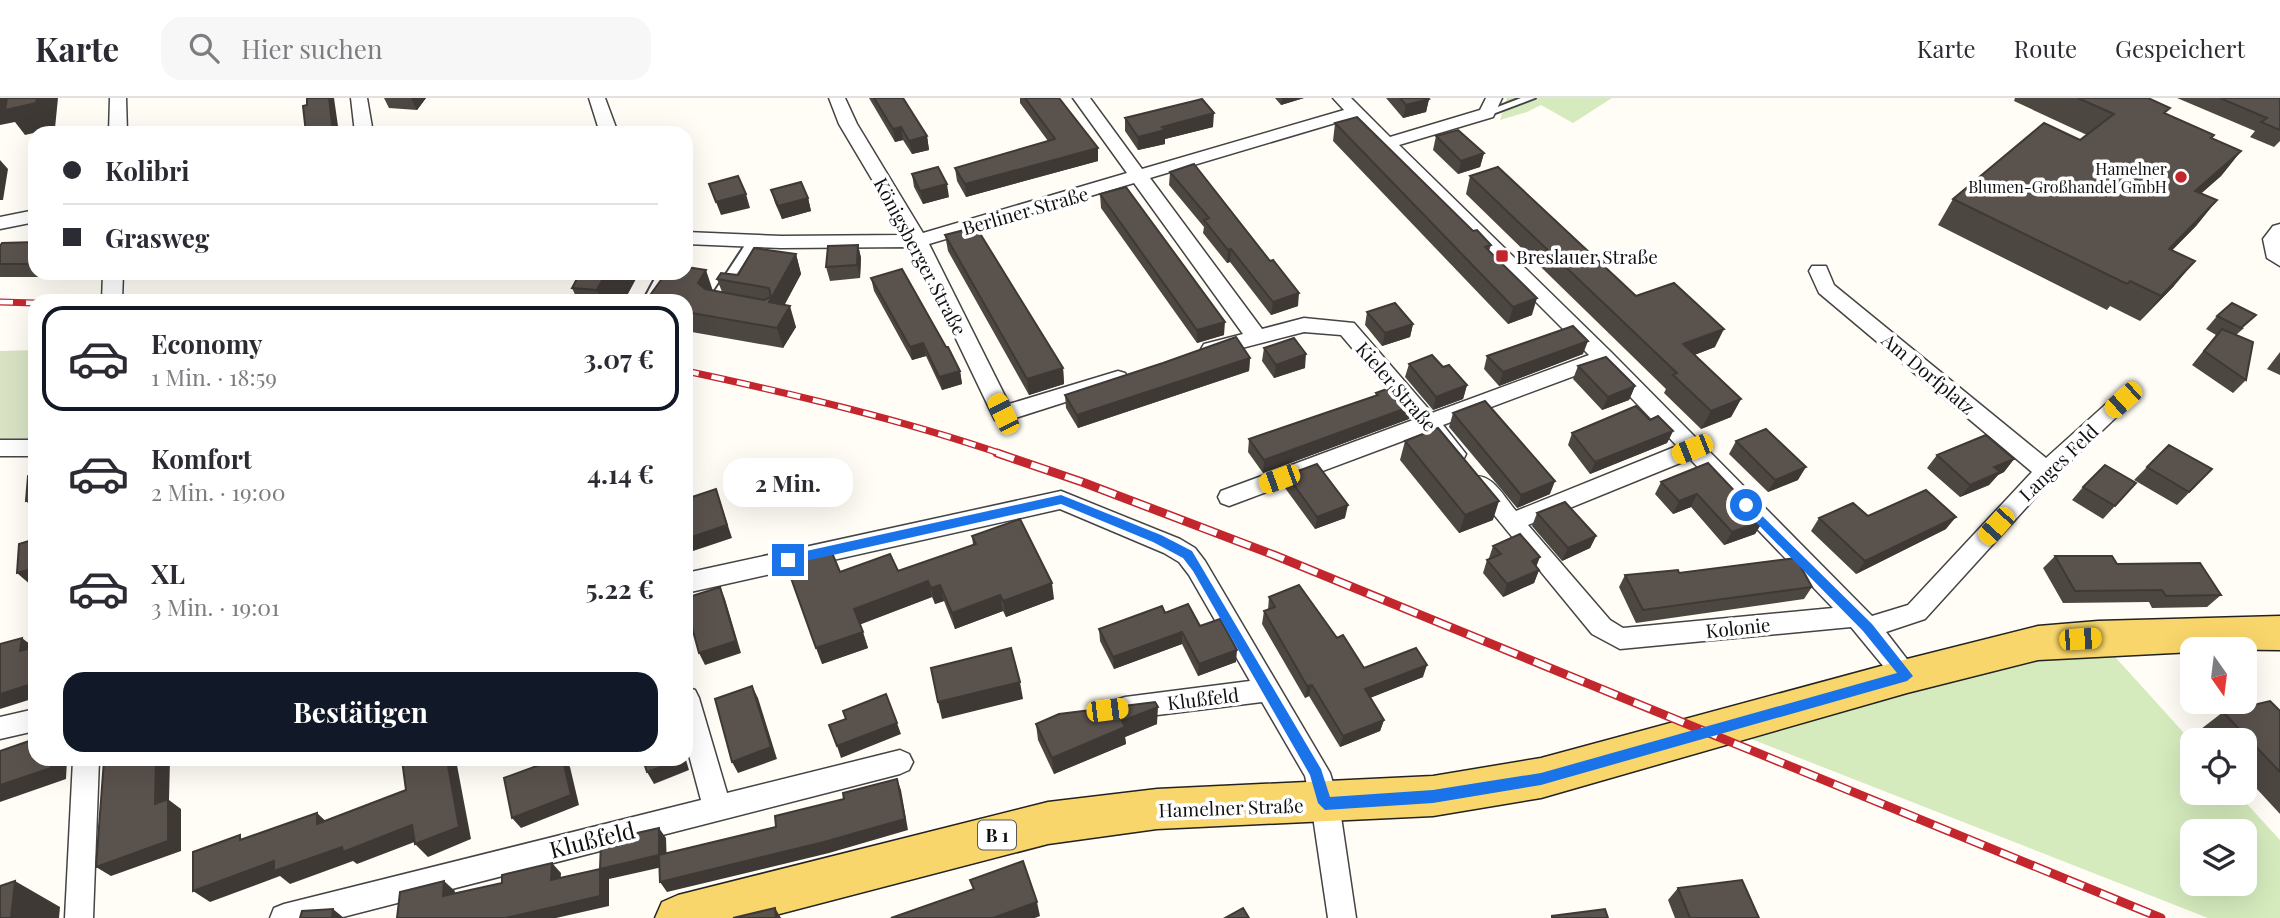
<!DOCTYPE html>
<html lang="de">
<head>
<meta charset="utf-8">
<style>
  :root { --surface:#fff; --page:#f7f7f7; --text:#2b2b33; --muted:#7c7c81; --line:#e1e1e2; --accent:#111827 }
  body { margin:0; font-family:"Playfair Display",serif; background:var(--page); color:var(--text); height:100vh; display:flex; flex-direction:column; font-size:26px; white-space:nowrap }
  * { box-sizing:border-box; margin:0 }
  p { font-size:23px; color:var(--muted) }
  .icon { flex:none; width:38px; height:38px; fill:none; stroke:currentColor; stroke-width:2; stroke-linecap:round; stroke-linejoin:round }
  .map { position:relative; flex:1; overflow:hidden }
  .details { position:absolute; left:28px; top:196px; width:665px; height:472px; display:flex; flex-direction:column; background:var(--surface); border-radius:21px; box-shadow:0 7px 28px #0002 }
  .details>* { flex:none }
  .guide { position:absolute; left:28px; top:28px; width:665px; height:154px; border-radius:21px; box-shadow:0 7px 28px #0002; display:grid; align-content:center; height:154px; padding:0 35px; background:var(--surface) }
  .needle { width:46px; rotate:166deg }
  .buttons { position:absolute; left:2180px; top:539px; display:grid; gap:14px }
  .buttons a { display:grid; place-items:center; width:77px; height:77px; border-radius:14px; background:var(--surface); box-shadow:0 7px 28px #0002; font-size:35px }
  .end { position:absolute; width:32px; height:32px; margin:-16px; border:9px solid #1a73e8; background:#fff; box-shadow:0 0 0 4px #fff }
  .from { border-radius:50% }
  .bubble { position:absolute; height:49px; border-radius:21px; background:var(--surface); box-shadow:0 7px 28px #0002; font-size:23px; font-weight:700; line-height:49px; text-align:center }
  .car { position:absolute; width:21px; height:42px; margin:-21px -10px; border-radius:9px; box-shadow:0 0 5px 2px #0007; background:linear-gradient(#f5c518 24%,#345 0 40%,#f5c518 0 76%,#345 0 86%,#f5c518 0) }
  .guide b { display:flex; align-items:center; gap:24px; height:66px; font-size:26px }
  .guide b+b { border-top:2px solid var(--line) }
  .guide i { width:18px; height:18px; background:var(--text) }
  ul { padding:12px 0 0; list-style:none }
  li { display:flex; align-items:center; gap:21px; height:105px; margin:0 14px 10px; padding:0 21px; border:4px solid transparent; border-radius:21px }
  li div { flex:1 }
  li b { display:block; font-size:26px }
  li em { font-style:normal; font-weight:700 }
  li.selected { border-color:var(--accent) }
  li>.icon { width:63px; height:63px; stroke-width:1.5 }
  .action { display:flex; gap:14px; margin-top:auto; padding:14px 35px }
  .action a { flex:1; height:80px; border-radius:21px; background:var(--accent); color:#fff; font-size:28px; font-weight:700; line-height:80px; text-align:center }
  header { display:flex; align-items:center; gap:42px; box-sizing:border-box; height:98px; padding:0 35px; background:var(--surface); border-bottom:2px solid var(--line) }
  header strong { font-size:33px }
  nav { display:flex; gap:38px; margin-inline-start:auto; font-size:24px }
  .search { width:490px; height:63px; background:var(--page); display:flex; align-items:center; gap:18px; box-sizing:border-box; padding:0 24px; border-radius:21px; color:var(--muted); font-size:26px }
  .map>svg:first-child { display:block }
</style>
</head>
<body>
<header>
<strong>Karte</strong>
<div class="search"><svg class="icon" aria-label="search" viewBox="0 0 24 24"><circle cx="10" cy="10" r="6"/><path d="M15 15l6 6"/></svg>Hier suchen</div>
<nav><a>Karte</a><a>Route</a><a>Gespeichert</a></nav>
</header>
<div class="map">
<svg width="2280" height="820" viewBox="0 0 2280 820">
  <rect width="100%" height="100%" fill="#fffdf5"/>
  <path fill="#d5ebbd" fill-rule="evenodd" d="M1507 0H1612L1573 25 1541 7 1527 14 1500 22Z
    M2098 540 2193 645V695H2237L2280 742V820H2208L1723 630ZM2193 733H2245V786H2193Z"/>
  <path fill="#d9e3c4" d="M35 252V346H0V253Z"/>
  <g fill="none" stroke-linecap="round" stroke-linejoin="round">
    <defs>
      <path id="service" d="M1521 0H1535L1490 17 1487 18 1482 15Z
        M753 140 758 143 719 204V209L709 208 708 205 709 202 749 141Z
        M658 175H668L653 203H643Z"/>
      <path id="minor" d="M110 0H126L127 35H109Z
        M351 0H367L373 35H355Z
        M589 0H605L618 35H600Z
        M829 0H845L857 26 923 135 1127 75 1073 0H1090L1142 71 1344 12 1333 0H1351L1390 39 1480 12 1486 0H1502L1493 19 1399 47 1611 254 1872 518 1908 507 2032 374 1819 195 1809 173 1812 168H1826L1834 187 2046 360 2116 297 2123 294 2130 297 2134 302 2054 379 1925 521 1886 534 1920 578 1916 586 1907 589 1898 586 1851 529 1620 551 1592 536 1468 385 1471 379C1491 373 1504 399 1516 413L1677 348 1601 268 1443 327 1466 356 1463 362C1445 367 1435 347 1424 335L1237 405 1229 408 1221 405 1218 399 1221 393 1413 322 1341 237 1304 234 1211 258 1204 256 1201 251 1204 246 1243 236 1134 85 929 146 1009 306 1118 273 1125 275 1128 280 1125 285 1003 324 995 322 992 316 912 149 781 150 686 146V134L781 138 905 137 839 26ZM1352 20 1589 257 1432 315 1354 225 1304 220 1262 231 1150 80ZM1690 361 1833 510 1623 530 1610 522 1528 427Z
        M35 112V124L0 131V119Z
        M2280 126V168L2267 160 2263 141 2273 128Z
        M103 175H123L122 203H102Z
        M0 342H35V358H0Z
        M1061 393 1180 441 1195 450 1205 463 1330 675 1339 705 1356 820H1328L1311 705 1305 678 1262 604 1125 621 1116 618 1112 610 1116 602 1125 599 1250 583 1189 477 1179 464 1164 455 1060 411 686 495V475Z
        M686 589 695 592 699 600 727 695 900 652 909 656 913 664 909 672 900 676 339 820H270L274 810 284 806 701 702 686 646Z
        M35 611V633L0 641V619Z
        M73 662H99L93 820H65Z"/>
      <path id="primary" d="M2280 518V552L2193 551V554L2038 562 1907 595 1541 700 1433 718 1157 731 1048 746 764 820H655L662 804 678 797 1048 704 1157 691 1433 678 1541 660 1907 561 2038 528 2098 523Z"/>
    </defs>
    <use href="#service" stroke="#444" stroke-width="4"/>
    <use href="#minor" stroke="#444" stroke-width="3"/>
    <use href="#primary" stroke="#222" stroke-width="3"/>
    <use href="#service" fill="#fff" fill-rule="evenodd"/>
    <use href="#minor" fill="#fff" fill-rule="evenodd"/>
    <use href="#primary" fill="#f9d66b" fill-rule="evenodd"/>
    <defs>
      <path id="rail-far1" d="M0 204 35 205
        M686 273C793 296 899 321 1002 356"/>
      <path id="rail" d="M997 355 1082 384 1274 457 2161 820"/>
    </defs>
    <use href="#rail-far1" stroke="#c4262e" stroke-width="7"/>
    <use href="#rail" stroke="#c4262e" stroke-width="9"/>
    <use href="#rail-far1" stroke="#fff" stroke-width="4.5" stroke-dasharray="13" stroke-linecap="butt"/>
    <use href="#rail" stroke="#fff" stroke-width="6" stroke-dasharray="18" stroke-linecap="butt"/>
  </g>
  <path fill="#4d4742" d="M384 0H426L417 12 389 10Z
    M869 0H903L927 38 929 52 912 56 903 42 895 44Z
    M1020 0H1059L1098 50V63L966 99 957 83 955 70 1048 43 1020 5Z
    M1275 0H1304L1281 7Z
    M1386 0H1428L1429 1 1426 14 1403 20Z
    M2015 0H2148L2166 16 2214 37 2212 40 2241 53 2221 78 2201 95 2217 102 2196 128 2172 152 2174 188 2140 223 2110 208 2107 212 1938 127 1953 101 2080 42 2087 37 2014 3Z
    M2177 0H2280V43L2274 49 2250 39 2255 33Z
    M1125 20 1213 29 1165 41V46L1138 52 1125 33Z
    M1335 25 1491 147 1489 153 1532 217 1508 226 1333 43Z
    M1436 38 1484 55 1480 69 1458 76 1433 52Z
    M1170 74 1298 208 1271 217 1230 164 1227 165 1203 135 1204 129 1169 87Z
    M912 76 949 99 923 106 914 89Z
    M1470 78 1636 198 1715 249 1694 257 1741 301 1731 319 1701 331 1664 295 1666 291 1466 96Z
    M771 92 808 100 811 113 782 121 775 105Z
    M1100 96 1224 237 1197 245 1101 110Z
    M945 137 1063 270 1064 286 1029 297 948 153Z
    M35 144V175H85L43 176 41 179H0V148Z
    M858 147 861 160 860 180 830 183 826 169Z
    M796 156 801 176 784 207 796 229 783 250 686 233V203L713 193 722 194 717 181 738 177Z
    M580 175H639L624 203H578L572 190Z
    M871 180 960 273 962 286 942 292 926 258 912 262 874 193Z
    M1367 214 1413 226 1410 239 1382 248 1365 227Z
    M2217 218 2244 230 2236 237 2246 282 2233 295 2192 267 2216 237 2206 231Z
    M1264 250 1305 270 1274 280 1262 263Z
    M2280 254V277L2267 271Z
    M1583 256 1499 288 1484 271 1487 258Z
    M1250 260 1249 273 1078 330 1066 310 1065 297Z
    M1409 266 1467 287 1463 301 1433 312 1405 279Z
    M1578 268 1635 288 1629 302 1602 312 1573 281Z
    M1376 295 1412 308 1409 321 1263 375 1248 354 1249 341 1375 298Z
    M1453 315 1550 396 1517 410 1449 329Z
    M1650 322 1673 333 1667 345 1590 376 1568 347 1572 335Z
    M1405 343 1493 422 1459 435 1400 362Z
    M1736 343 1798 382 1768 394 1729 356Z
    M2169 347 2212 371 2177 407 2134 382Z
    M1937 357 2014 361 2004 374 1998 377 1989 387 1960 399 1927 370Z
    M1708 365 1763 423 1755 436 1724 447 1691 409 1673 416 1655 396 1661 384Z
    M1287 377 1345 420 1315 431 1285 390Z
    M2136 385 2103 421 2072 402 2083 389Z
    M1537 415 1596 438 1590 450 1562 463 1532 428Z
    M1868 418 1946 431 1856 476 1811 433 1819 420Z
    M972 438 1054 501 1006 519 1003 513 955 531 944 503 935 506 932 499 860 526 868 550 822 566 840 474 898 473 973 447Z
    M1493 448 1536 469 1539 472 1534 485 1503 499 1483 475 1487 462 1490 461 1489 460Z
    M2055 458 2117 466 2221 497 2207 509 2152 510 2149 504 2063 505 2043 470Z
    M1625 477 1812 489 1804 501 1636 525 1619 489Z
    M1269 499 1337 540 1364 570 1423 579 1370 600 1384 622 1380 633 1340 649 1309 598 1305 600 1262 526 1264 513 1268 512Z
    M1165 515 1200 528 1236 564 1198 578 1182 546 1114 571 1100 543 1099 531Z
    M2280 613V716L2245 678V642H2212L2201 631 2223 614Z
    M1036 626H1157L1125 639 1126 646 1054 676 1038 642Z
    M1678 790 1759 820H1675L1668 802Z"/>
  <path fill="#3f3936" d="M0 0H58L55 30 25 37 15 24 0 27Z
    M329 0H334L339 35H333Z
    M411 0H426L417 12Z
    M1282 0H1304L1281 7Z
    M1429 1 1426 14 1403 20 1406 7Z
    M1214 15 1213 29 1165 41V46L1138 52V39L1162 29Z
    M901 29 903 42 895 44 893 31Z
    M927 38 929 52 912 56 909 43Z
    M1098 50V63L966 99 965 86Z
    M2241 53 2221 78 2176 118 2195 93Z
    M1484 55 1480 69 1458 76 1461 63Z
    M0 62 8 71 3 102H0Z
    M947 86 949 99 923 106 920 93Z
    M686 92 691 105 686 107Z
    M746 96 750 110 721 117 716 104Z
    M808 100 811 113 782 121 778 108Z
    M2217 102 2196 128 2149 176 2169 151Z
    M858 147 861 160 860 180 857 167Z
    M1231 151 1230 164 1227 165 1228 152Z
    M796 156 801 176 775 225 769 204Z
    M31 163 35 167V172L29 166Z
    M2195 163 2174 188 2140 223 2161 198Z
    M706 172 713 193 705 205 698 185Z
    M606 175H639L624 203H602L597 192Z
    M1299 195 1298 208 1271 217 1273 204Z
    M1537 200 1532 217 1508 226 1513 209Z
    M790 208 796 229 783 250 777 230Z
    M1225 224 1224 237 1197 245V232Z
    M1413 226 1410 239 1382 248 1385 235Z
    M1724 231 1715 249 1674 265 1683 246Z
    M1588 243 1583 256 1499 288 1503 274Z
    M923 245 926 258 912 262 910 249Z
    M1306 256 1305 270 1274 280 1276 267Z
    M1250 260 1249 273 1078 330 1077 317Z
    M1063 270 1064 286 1029 297 1027 281Z
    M960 273 962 286 942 292 939 279Z
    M1467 287 1463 301 1433 312 1436 299Z
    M1635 288 1629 302 1602 312 1608 299Z
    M1741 301 1731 319 1701 331 1711 313Z
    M1412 308 1409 321 1263 375 1264 362Z
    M1673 333 1667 345 1590 376 1595 364Z
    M2014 361 2004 374 1998 377 1989 387 1960 399 1970 387 1994 369Z
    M1806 369 1798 382 1768 394 1775 382Z
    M1555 383 1550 396 1517 410 1521 397Z
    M716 391 732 440 690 454 686 446V441Z
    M1697 396 1691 409 1673 416 1679 403Z
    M35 401V412L26 403Z
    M1499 403 1493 422 1459 435 1465 417Z
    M1348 407 1345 420 1315 431 1317 419Z
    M1956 419 1946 431 1856 476 1865 463Z
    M1763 423 1755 436 1724 447 1732 434Z
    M1596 438 1590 450 1562 463 1568 450Z
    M1540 459 1535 472 1532 463Z
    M35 470V487L32 488 17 475Z
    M1539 472 1534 485 1503 499 1507 486Z
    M928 483 932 499 859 527 854 511Z
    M1052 485 1054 501 1006 519 1003 503Z
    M940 487 944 503 935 506 931 490Z
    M720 489 725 501 741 555 705 567 699 555Z
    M1000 497 1003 513 955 531 952 515Z
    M863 534 868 550 822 566 816 550Z
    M1182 534V546L1114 571 1113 559Z
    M22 540 35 550 20 553Z
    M1237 552 1236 564 1198 578 1199 566Z
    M1427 567 1423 579 1362 603 1365 591Z
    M1020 584 1023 601 942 621 938 604Z
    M35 585V600L0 611V596Z
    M1312 587 1309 598 1305 600 1307 588Z
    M752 588 758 600 777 661 738 675 732 664Z
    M1158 609 1157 626 1125 639 1126 646 1054 676 1052 660 1122 623Z
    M1384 622 1380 633 1340 649 1343 638Z
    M897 625 901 636 841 660 837 648Z
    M51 662H67L66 681 0 704V687Z
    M156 662H170L169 702 181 711V753L111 778 96 769 155 706Z
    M447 662H456L471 741 428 759 415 746Z
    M563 662H564L570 669 579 707 521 730 512 720Z
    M680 662H686L689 672 654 686 647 674Z
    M897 681 901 692 908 732 829 755 667 794 660 784Z
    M317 715 331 728 317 726Z
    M412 727 425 740 357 766 353 763 290 786 280 778 210 804 193 793 274 763 342 749Z
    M659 730 666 740 667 768 609 781V808L556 820H506L600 771Z
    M552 765 561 775 560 792 551 782Z
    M15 783 60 809 59 820H11Z
    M444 783 455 793 453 808 443 798Z
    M1037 804 1040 818 1035 820H993Z
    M775 810 781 820H776Z
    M333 811 344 820H332Z"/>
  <path fill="#5a524d" stroke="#3f3936" stroke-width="2" d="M7 0H37L36 5 5 12Z
    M307 0H329L333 35H306L303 8 307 7Z
    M874 0H903L927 38 909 43 901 29 893 31Z
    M1025 0H1059L1098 50 965 86 955 70 1055 41Z
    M1400 0H1428L1429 1 1406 7Z
    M2078 0H2148L2170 10 2164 15 2214 37 2211 40 2241 53 2195 93 2217 102 2169 151 2195 163 2161 198 2130 183 2127 186 1953 101 2044 25 2080 42 2114 16Z
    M2220 0H2280V32L2261 24 2267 20Z
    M1202 1 1214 15 1162 29 1165 32 1138 39 1125 20Z
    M1357 19 1473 133 1477 132 1491 147 1485 149 1537 200 1513 209 1335 25Z
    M1458 32 1484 55 1461 63 1436 38Z
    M1194 66 1270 163 1273 162 1299 195 1273 204 1231 151 1228 152 1204 122 1209 120 1170 74Z
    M938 69 947 86 920 93 912 76Z
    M1498 69 1636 198 1674 185 1724 231 1683 246 1741 301 1711 313 1673 277 1677 275 1470 78Z
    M738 78 746 96 716 104 709 86Z
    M801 84 808 100 778 108 771 92Z
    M1126 89 1225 224 1197 232 1100 96Z
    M976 129 1063 270 1027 281 945 137Z
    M35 144V163H31L29 166H0V148L2 145Z
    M858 147 857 167 826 169 828 148Z
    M754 150 796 156 769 204 790 208 777 230 686 214V203H646L666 175H686V169L706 172 698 185 705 191 764 202 771 199 769 190 717 181 721 175 738 177Z
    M902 171 946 249H948L960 273 939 279 923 245 910 249 871 180Z
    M580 175H606L597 192 572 190Z
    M1395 205 1413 226 1385 235 1367 214Z
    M2232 205 2256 217 2241 230 2217 218Z
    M1573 228 1588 243 1503 274 1487 258Z
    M2222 231 2253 244 2246 282 2204 253Z
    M1236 239 1250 260 1077 317 1065 297 1163 265Z
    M1294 240 1306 256 1276 267 1264 250Z
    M1432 257 1443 269 1449 267 1467 287 1436 299 1409 266Z
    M1606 259 1635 288 1608 299 1578 268Z
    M1395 288 1412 308 1264 362 1249 341 1378 297 1376 295Z
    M1485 303 1555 383 1521 397 1453 315Z
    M1636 308 1650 322 1658 318 1673 333 1595 364 1572 335Z
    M1438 330 1499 403 1465 417 1405 343Z
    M1766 331 1806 369 1775 382 1736 343Z
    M1986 337 2014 361 1994 369 2000 374 1970 387 1937 357Z
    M2169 347 2212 371 2189 394 2147 369Z
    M1708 365 1763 423 1732 434 1697 396 1679 403 1661 384Z
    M1317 366 1348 407 1317 419 1287 377Z
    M2105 367 2136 385 2115 408 2083 389Z
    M35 376V401L26 403 28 378Z
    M716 391 727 427 686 441V401Z
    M1926 392 1956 419 1865 463 1819 420 1853 405 1868 418Z
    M1565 404 1596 438 1568 450 1537 415Z
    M1020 421 1052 485 1003 503 1000 497 952 515 940 487 931 490 928 483 854 511 863 534 816 550 786 466 830 450 840 474 890 456 898 473 976 446 972 438Z
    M1520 436 1540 459 1532 463 1539 472 1507 486 1487 462 1501 456 1493 448Z
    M35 441V470L17 475 19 446Z
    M2055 458H2112L2117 466 2200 465 2221 497 2166 498 2162 492 2075 493Z
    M1796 460 1812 489 1643 512 1625 477 1678 472 1679 475Z
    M1299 487 1337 540 1343 537 1364 570 1416 550 1427 567 1365 591 1384 622 1343 638 1312 587 1307 588 1264 513 1275 509 1269 499Z
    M720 489 736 543 699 555 686 507V500Z
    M1188 506 1200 528 1220 521 1237 552 1199 566 1182 534 1113 559 1099 531 1162 508 1165 515Z
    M22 540 20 553 35 549V585L0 596V546Z
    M1011 550 1020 584 938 604 931 570Z
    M752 588 771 649 732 664 715 601Z
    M886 596 897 625 837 648 829 627 846 621 843 613Z
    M2270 603 2280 613V674L2223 614Z
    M1155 604 1158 609 1122 623 1125 629 1052 660 1036 626 1059 616Z
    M35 641V662H51V670L0 687V653Z
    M104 662H156L155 706 168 701V743L96 769Z
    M402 662H447L459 729 415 746 412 727 343 754 342 749 274 773V763L193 793V754L240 737V742L317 715V726L406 692Z
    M553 662H563L571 697 512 720 504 680Z
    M643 662H680L647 674Z
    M897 681 905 721 824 744 660 784 659 757 776 729 775 718 844 701 843 695Z
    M659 730V757L600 771 601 743Z
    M1023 763 1037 804 993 820H891L974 791 970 782Z
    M552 765 551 782 600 771V798L506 820H397L400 794 444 783 443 798 502 785V777Z
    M1742 782 1759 820H1690L1678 790Z
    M15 783 11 820H0V788Z
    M775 810 776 820H733Z
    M1243 810 1249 820H1225Z
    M333 811 332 820H300L302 813Z
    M1605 811 1608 820H1552V818Z"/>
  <path fill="#1a73e8" d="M1061 397 1161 437 1192 453 1321 671 1330 699 1433 692 1541 675 1897 575 1863 533 1742 410V404L1746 402 1872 526 1913 578 1907 583 1541 687 1433 705 1325 712 1318 705 1310 677 1193 473 1183 460 1153 444 1061 406 788 467 782 462 788 457Z"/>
  <g fill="#c4262e" stroke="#fff" stroke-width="2.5">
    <circle cx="2181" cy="79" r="7"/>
    <rect x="1495" y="151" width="14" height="14" rx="3.5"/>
  </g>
  <g text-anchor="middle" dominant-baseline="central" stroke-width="7" stroke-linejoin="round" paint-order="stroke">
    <g font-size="16" fill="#111" stroke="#fff" text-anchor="end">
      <text x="2167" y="70">Hamelner<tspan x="2167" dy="18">Blumen-Großhandel GmbH</tspan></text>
    </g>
    <rect fill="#fff" stroke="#585858" stroke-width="2" x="978" y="722.5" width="38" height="29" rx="5"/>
    <g font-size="18" font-weight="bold" fill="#111">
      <text x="997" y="737">B 1</text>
    </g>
    <g font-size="19" fill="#111" stroke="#fff">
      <text transform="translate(1025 112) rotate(-16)">Berliner Straße</text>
      <text transform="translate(921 158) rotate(62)">Königsberger Straße</text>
      <text transform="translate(1929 275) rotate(40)">Am Dorfplatz</text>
      <text transform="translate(1397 288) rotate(49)">Kieler Straße</text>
      <text transform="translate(2058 364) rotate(-44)">Langes Feld</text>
      <text transform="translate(1738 529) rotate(-6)">Kolonie</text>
      <text transform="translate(1203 600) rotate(-7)">Klußfeld</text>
      <text transform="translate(1231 709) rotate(-2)">Hamelner Straße</text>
    </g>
    <g font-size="19" fill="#111" stroke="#fff" text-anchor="start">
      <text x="1516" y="158">Breslauer Straße</text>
    </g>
    <g font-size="23" fill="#111" stroke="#fff">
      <text transform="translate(592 741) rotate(-14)">Klußfeld</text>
    </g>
  </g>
</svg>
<div class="buttons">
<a><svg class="needle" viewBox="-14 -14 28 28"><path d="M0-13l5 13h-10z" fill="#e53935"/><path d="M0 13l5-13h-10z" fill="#7c7c81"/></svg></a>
<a><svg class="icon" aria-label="locate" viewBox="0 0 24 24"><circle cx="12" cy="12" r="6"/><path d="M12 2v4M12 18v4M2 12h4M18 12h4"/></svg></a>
<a><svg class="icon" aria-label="layers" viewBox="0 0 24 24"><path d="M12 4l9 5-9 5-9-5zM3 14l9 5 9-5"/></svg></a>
</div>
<i class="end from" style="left:1746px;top:407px"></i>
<i class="end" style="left:788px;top:462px"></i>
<div class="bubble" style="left:723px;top:360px;width:130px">2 Min.</div>
<i class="car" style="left:2123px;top:302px;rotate:228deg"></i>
<i class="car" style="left:1003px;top:316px;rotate:334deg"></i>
<i class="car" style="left:1692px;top:351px;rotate:248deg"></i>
<i class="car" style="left:1279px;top:381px;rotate:250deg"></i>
<i class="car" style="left:1996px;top:428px;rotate:222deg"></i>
<i class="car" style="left:2080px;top:541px;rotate:86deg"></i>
<i class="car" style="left:1107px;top:612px;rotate:83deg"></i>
<div class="guide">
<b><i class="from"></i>Kolibri</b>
<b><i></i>Grasweg</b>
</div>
<section class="details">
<ul>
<li class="selected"><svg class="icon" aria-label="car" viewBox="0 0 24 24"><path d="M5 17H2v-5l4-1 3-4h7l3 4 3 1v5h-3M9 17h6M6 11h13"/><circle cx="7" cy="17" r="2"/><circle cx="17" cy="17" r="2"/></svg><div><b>Economy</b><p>1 Min. · 18:59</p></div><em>3.07 €</em></li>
<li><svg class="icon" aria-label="car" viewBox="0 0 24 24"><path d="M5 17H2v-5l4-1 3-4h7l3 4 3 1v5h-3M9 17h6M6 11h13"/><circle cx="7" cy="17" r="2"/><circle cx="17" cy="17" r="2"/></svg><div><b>Komfort</b><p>2 Min. · 19:00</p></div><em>4.14 €</em></li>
<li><svg class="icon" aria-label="car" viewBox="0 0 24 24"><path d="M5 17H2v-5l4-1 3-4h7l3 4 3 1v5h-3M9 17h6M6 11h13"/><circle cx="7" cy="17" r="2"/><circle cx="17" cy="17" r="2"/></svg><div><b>XL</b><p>3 Min. · 19:01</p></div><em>5.22 €</em></li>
</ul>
<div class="action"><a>Bestätigen</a></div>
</section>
</div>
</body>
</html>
